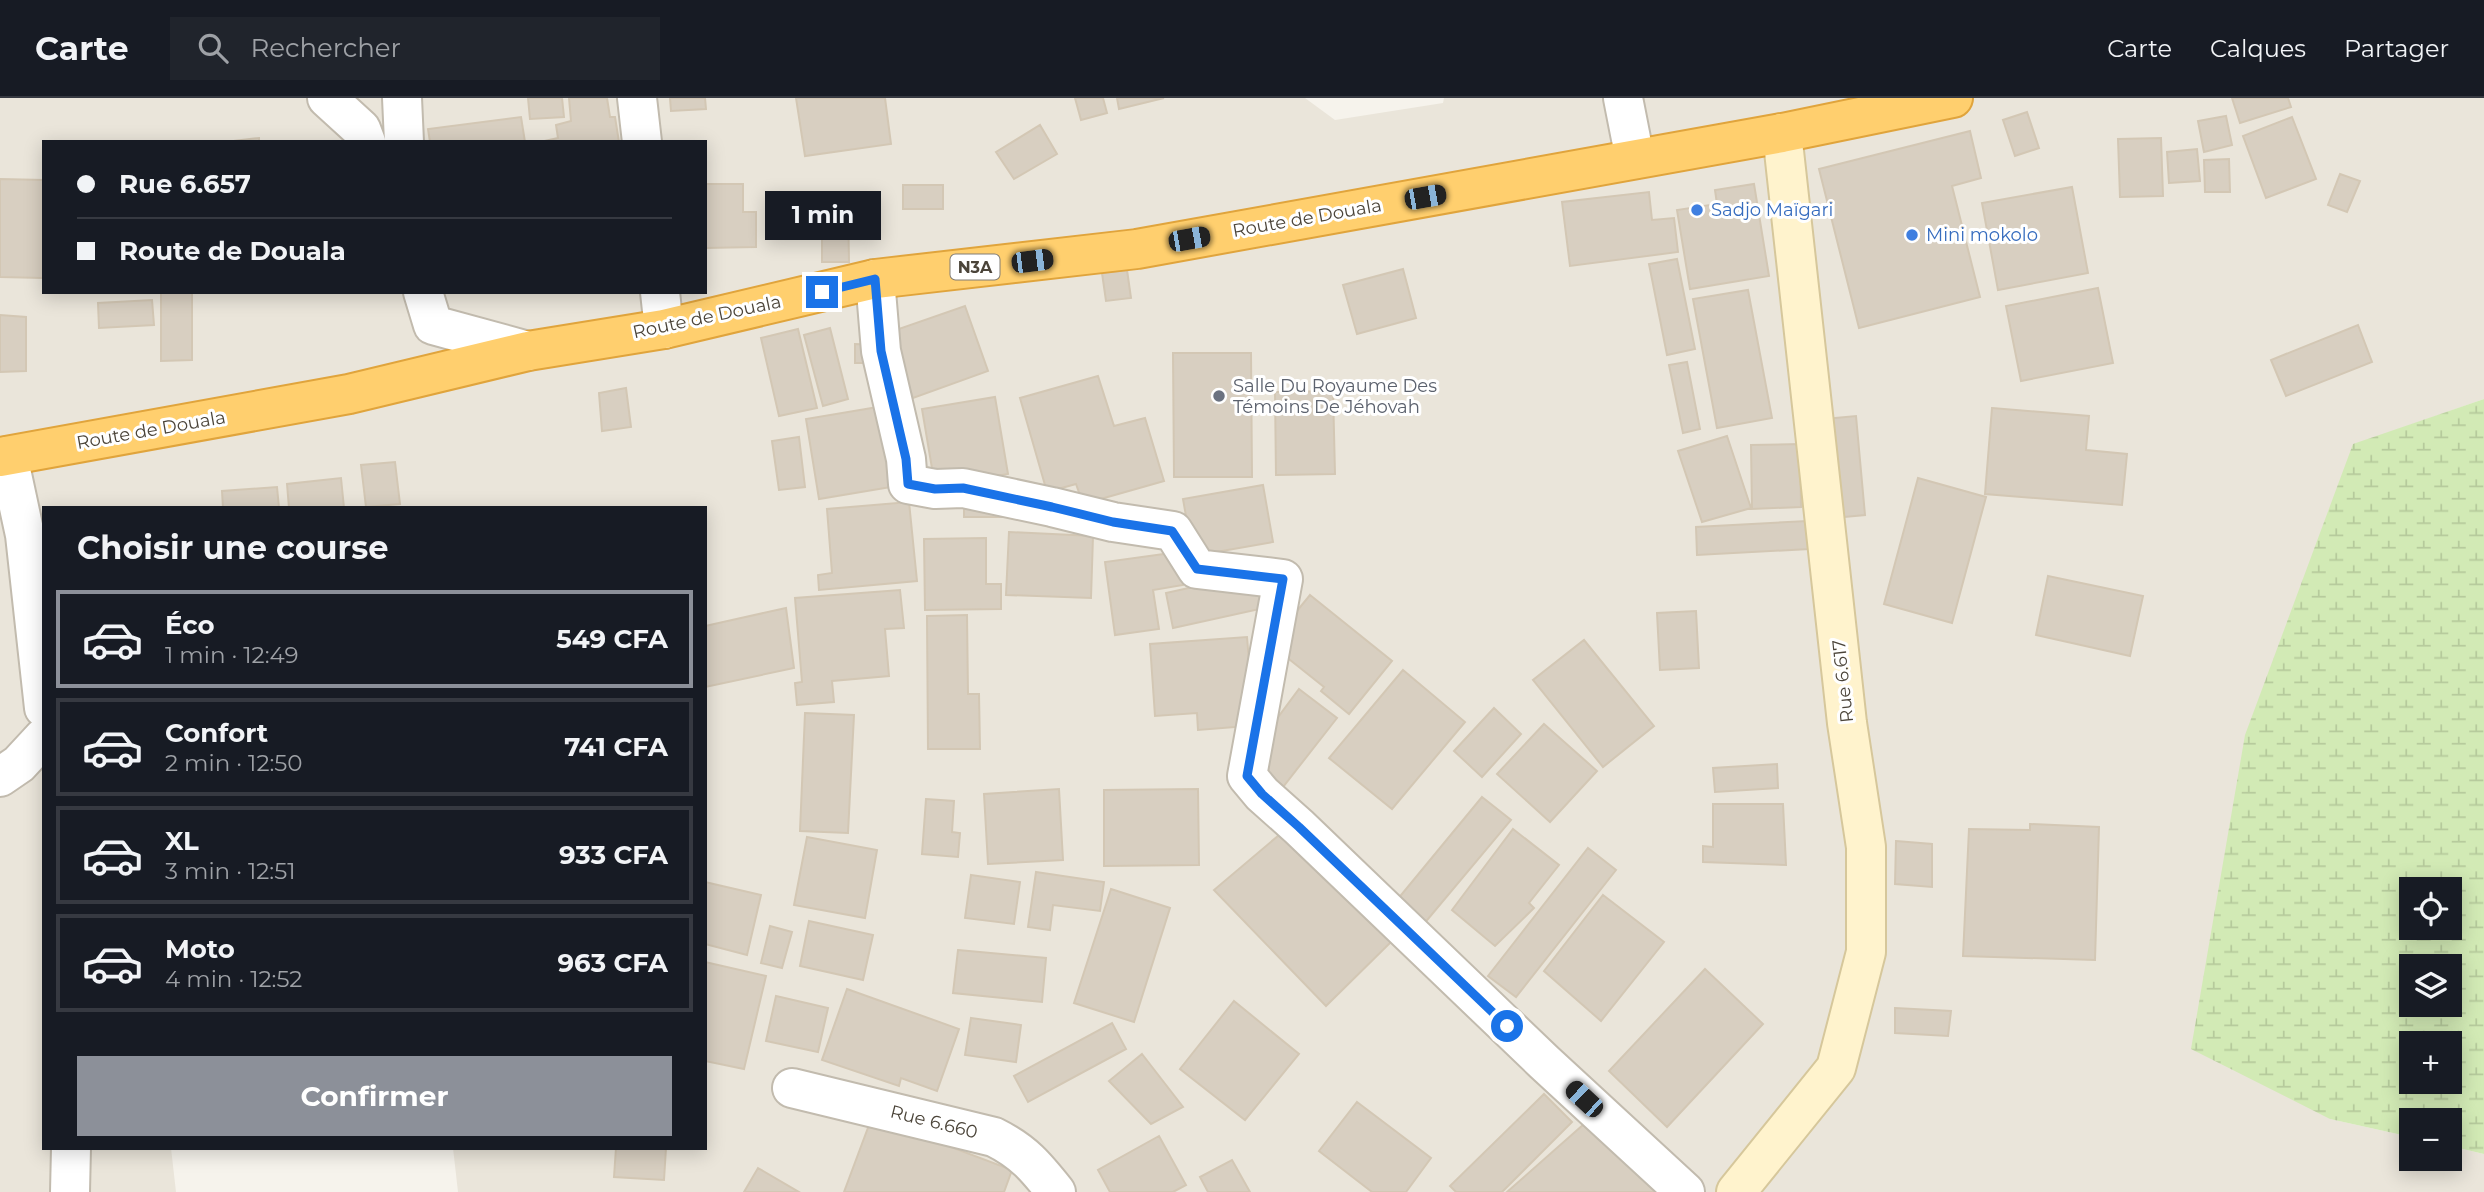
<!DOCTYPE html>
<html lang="fr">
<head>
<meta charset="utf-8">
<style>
  :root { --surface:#171b24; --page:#20242c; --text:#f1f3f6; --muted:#9ea1a6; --line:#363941; --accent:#8c9099 }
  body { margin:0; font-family:Montserrat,sans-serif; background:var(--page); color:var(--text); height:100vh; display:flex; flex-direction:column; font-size:26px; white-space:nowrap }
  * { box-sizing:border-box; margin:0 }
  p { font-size:23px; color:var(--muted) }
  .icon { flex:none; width:38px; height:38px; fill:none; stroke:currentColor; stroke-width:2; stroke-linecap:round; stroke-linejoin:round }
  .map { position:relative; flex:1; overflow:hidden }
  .drawer { position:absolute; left:42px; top:408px; width:665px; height:644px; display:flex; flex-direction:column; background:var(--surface); border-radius:0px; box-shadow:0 4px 18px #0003 }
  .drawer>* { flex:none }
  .guide { position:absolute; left:42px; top:42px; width:665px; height:154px; border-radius:0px; box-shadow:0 4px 18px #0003; display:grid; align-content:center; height:154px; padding:0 35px; background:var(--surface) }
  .controls { position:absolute; left:2399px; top:779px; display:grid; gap:14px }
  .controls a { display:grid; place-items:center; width:63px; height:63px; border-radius:0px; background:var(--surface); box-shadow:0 4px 18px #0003; font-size:35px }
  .end { position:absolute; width:32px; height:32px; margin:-16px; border:9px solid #1a73e8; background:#fff; box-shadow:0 0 0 4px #fff }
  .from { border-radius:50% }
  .bubble { position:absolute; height:49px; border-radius:0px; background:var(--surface); box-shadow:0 4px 18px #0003; font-size:23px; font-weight:700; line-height:49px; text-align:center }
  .car { position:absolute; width:21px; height:42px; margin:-21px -10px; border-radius:9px; box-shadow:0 0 5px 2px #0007; background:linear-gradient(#222 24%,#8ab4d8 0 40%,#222 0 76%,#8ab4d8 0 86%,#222 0) }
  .guide b { display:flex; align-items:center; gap:24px; height:66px; font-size:26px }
  .guide b+b { border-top:2px solid var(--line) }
  .guide i { width:18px; height:18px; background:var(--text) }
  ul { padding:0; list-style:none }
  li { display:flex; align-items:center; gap:21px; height:98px; margin:0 14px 10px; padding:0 21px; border:4px solid var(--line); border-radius:0px }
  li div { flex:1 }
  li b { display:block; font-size:26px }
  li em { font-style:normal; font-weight:700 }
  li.selected { border-color:var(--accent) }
  li>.icon { width:63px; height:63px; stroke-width:1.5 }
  h2 { padding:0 35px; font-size:32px; line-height:84px }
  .cta { display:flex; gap:14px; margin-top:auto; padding:14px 35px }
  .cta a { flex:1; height:80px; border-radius:0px; background:var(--accent); color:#fff; font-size:28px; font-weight:700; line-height:80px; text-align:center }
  header { display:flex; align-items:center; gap:42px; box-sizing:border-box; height:98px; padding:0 35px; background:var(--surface); border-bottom:2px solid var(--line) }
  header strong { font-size:33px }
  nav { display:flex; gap:38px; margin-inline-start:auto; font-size:24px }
  .search { width:490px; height:63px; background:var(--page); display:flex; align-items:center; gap:18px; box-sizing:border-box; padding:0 24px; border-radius:0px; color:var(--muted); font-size:26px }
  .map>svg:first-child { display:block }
</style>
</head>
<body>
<header>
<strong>Carte</strong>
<div class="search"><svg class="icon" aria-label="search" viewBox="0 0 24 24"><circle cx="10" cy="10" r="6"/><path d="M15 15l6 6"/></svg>Rechercher</div>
<nav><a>Carte</a><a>Calques</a><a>Partager</a></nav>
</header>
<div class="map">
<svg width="2484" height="1094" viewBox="0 0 2484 1094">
  <defs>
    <pattern id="wetland-marsh" width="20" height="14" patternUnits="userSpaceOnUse" patternTransform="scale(1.75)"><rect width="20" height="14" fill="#d2eab5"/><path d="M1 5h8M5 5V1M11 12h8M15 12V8" fill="none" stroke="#b6ca9c"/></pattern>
  </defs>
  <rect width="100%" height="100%" fill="#f6f3ec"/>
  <path fill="#eae5da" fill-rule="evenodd" d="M0 0H1305L1335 22 1443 5 1444 0H2484V301L2353 347 2330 1021 2411 1039 2412 1060H2450V1048L2484 1056V1094H458L453 1050H705V410H44V1050H171L176 1094H0ZM44 44H705V194H44Z"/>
  <path fill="url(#wetland-marsh)" fill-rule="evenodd" d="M2484 301V1056L2450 1048V1022H2412L2411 1039 2330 1021 2191 951 2245 637 2353 346ZM2412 791H2450V830H2412ZM2412 868H2450V906H2412ZM2412 945H2450V984H2412Z"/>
  <path fill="#d8cfc1" stroke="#d3c7b4" stroke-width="2" d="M528 0H562L564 19 530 21Z
    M569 0H607L610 19H615L619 44H540L558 40 556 27 571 23Z
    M670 0H705L706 11 671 13Z
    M796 0H885L891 46 805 58Z
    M1075 0H1103L1107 15 1081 22Z
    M1117 0H1164L1119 11Z
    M2232 0H2288L2291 9 2240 25Z
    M2027 14 2039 50 2015 58 2003 22Z
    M2226 18 2232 47 2204 54 2198 23Z
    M521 19 525 44H430L428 31Z
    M2292 19 2316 81 2266 100 2243 38Z
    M1040 27 1057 56 1014 81 996 54Z
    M1970 33 1981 80 1952 88 1980 199 1859 230 1819 71Z
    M259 40V44H225Z
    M2161 40 2163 98 2120 99 2118 41Z
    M2197 51 2200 83 2169 85 2167 54Z
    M2229 61 2230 94H2205L2204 62Z
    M2340 76 2360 83 2347 114 2328 107Z
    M0 81 44 82 43 180 0 179Z
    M705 86H743V114H756V149L705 150Z
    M1754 86 1769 178 1690 191 1677 112 1717 106 1715 92Z
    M903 87H943V111H903Z
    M2072 89 2088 175 1998 192 1982 105Z
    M1649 94 1652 122 1674 120 1678 154 1570 168 1562 104Z
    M822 104H848L849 164H822Z
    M1677 161 1695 251 1667 257 1649 166Z
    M1403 171 1416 220 1357 236 1343 187Z
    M1127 172 1131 200 1106 203 1102 175Z
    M2098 190 2113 265 2021 283 2006 208Z
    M1748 192 1772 320 1717 330 1693 201Z
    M161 194H192V262L161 263Z
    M152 202 154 227 99 230 98 205Z
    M965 208 988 273 913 300 890 234Z
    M0 217 26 219V273L0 274Z
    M2358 227 2372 264 2286 298 2271 262Z
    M830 230 848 301 823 308 804 237Z
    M798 231 817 310 779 318 761 240Z
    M855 246 876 247V265H855Z
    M1173 255H1251L1252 379H1174Z
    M1687 264 1700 331 1683 335 1669 267Z
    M1098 278 1114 328 1145 320 1164 383 1083 406 1076 386 1047 394 1020 300Z
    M626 290 631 329 602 333 599 295Z
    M1333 293 1335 376 1276 377 1275 294Z
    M995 299 1008 376 935 388 922 311Z
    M896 306 909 386 819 401 806 321Z
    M1992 310 2089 318 2086 352 2127 356 2122 407 1985 396Z
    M1856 318 1865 417 1834 420 1825 321Z
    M1727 338 1751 410 1702 424 1678 353Z
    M799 339 805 389 779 392 772 343Z
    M1800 346 1801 409 1752 411 1751 347Z
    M395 364 400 406 366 409 361 367Z
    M341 380 344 410H289L287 386Z
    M1918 380 1986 399 1952 525 1884 506Z
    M1263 387 1273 444 1193 458 1183 401Z
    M277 389 279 410H223L222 393Z
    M964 394H1008V419H964Z
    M909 404 917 483 819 492 818 477 832 475 827 411Z
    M1807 423 1809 451 1697 457 1696 429Z
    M1009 434 1093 438 1091 500 1006 497Z
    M986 440V486H1001V511L925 512 924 441Z
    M1179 454 1183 487 1153 492 1159 531 1115 537 1105 464Z
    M1270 472 1278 507 1173 530 1166 495Z
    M2048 478 2143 498 2130 558 2036 537Z
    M900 492 904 530 885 531 889 578 832 583 834 604 797 607 795 585 802 584 795 500Z
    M1310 497 1392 563 1349 616 1321 593 1324 589 1270 546Z
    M786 510 794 570 705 589V528Z
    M1696 513 1699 570 1660 572 1657 515Z
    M967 517 968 596H979L980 651H928L927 518Z
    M1247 539 1253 611 1247 628 1198 632 1197 615 1155 618 1150 546Z
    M1584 542 1654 628 1603 669 1533 582Z
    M1403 572 1465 624 1392 711 1329 660Z
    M1299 591 1337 620 1283 689 1247 661Z
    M1494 610 1521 636 1482 679 1454 653Z
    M805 615 854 617 848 735 800 733Z
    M1544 626 1597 673 1550 724 1497 676Z
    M1777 666 1778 690 1715 694 1713 670Z
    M1059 691 1063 762 988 766 984 696Z
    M1198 691 1199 767 1104 768V692Z
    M1482 699 1511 722 1423 827 1397 802Z
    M926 701 954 703 952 734 960 735 958 759 922 756Z
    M1713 706H1783L1786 767 1703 764V748L1713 749Z
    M2030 726 2099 729 2095 862 1963 858 1969 731 2030 732Z
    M1513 731 1559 767 1529 805 1534 810 1495 848 1452 812Z
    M1285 732 1392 843 1326 908 1214 792Z
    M807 739 877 752 865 820 794 807Z
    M1896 743 1932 746V789L1895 786Z
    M1588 750 1616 772 1516 899 1488 878Z
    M1036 774 1104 784 1100 813 1053 807 1050 832 1028 829Z
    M971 777 1020 784 1014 826 965 820Z
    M705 784 761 797 747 857 705 846Z
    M1111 791 1170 810 1134 924 1074 905Z
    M1603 797 1664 844 1601 923 1544 873Z
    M809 823 873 837 863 882 800 868Z
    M770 828 792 834 782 870 761 865Z
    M958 852 1046 860 1042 904 953 895Z
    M705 864 766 878 744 971 705 963Z
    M1705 871 1763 926 1667 1029 1609 973Z
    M847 891 959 931 937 993 901 980 899 988 822 962Z
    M776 898 828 910 818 954 766 943Z
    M1234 903 1299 956 1245 1022 1180 971Z
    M1895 910 1951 913 1948 938 1895 935Z
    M971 920 1021 927 1016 964 965 957Z
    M1112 925 1126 951 1028 1004 1014 978Z
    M1142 956 1183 1009 1151 1026 1109 983Z
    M1544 996 1572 1024 1502 1094H1456L1450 1088Z
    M1357 1004 1431 1060 1406 1094H1372L1319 1053Z
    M872 1019 1012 1072 1004 1094H844Z
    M1592 1019 1659 1094H1507Z
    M1159 1038 1186 1087 1173 1094H1110L1098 1072Z
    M616 1050H666L664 1082 614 1079Z
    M1232 1062 1250 1094H1208L1200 1079Z
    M758 1070 799 1094H744Z"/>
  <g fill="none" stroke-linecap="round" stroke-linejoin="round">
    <defs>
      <path id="street" d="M327 0 361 31 366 44
        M402 0 404 44
        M637 0 642 44
        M1623 0 1635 61
        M875 181 881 253 906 361 908 386 935 391 963 390 1052 409 1113 424 1173 433 1197 471 1283 481 1247 678 1262 696 1299 729 1544 964 1685 1094
        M423 194 433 227 528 253
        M660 194 664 231
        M8 358 25 437 44 610
        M0 679 19 666 44 639
        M792 990 994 1039C1024 1054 1036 1069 1056 1094
        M70 1094 71 1050"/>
      <path id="secondary" d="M1736 1094 1836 970 1866 854V749L1847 625 1782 35"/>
      <path id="highway" d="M0 359 349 296 528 253 664 231 875 181 1137 151 1782 35 1953 0"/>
    </defs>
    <use href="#street" stroke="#c2bbae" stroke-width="42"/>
    <use href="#secondary" stroke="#d6c79b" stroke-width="42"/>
    <use href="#highway" stroke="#e0a43c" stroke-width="42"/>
    <use href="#street" stroke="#fff" stroke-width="38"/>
    <use href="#secondary" stroke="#fff3cd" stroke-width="38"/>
    <use href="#highway" stroke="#ffcf6e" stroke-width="38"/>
  </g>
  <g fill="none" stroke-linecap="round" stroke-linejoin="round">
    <path stroke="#1a73e8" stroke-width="9" d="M822 194 875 181 881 253 906 361 908 386 935 391 963 390 1052 409 1113 424 1172 433 1197 471 1283 481 1247 678 1262 696 1299 729 1507 928"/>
  </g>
  <g fill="#3f7fe0" stroke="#fff" stroke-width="2.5">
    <circle cx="1697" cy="112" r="7"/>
    <circle cx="1912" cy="137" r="7"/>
  </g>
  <circle fill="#6b7280" stroke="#fff" stroke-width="2.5" cx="1219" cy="298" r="7"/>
  <g text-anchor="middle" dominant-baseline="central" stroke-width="6" stroke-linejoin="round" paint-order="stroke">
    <rect fill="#fff" stroke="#817c74" stroke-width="2" x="950.5" y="156.5" width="49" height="25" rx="5"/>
    <g font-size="16" font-weight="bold" fill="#4b4439">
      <text x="975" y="169">N3A</text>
    </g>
    <g font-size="18" fill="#366cbe" stroke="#fff" text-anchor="start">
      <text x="1711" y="112">Sadjo Maïgari</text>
      <text x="1926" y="137">Mini mokolo</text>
    </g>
    <g font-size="18" fill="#4b4439" stroke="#fff">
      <text transform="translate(1307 120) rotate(-10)">Route de Douala</text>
      <text transform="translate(707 219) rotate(-12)">Route de Douala</text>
      <text transform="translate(151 332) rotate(-10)">Route de Douala</text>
      <text transform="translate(1843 583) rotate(-96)">Rue 6.617</text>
      <text transform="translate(934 1024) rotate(14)">Rue 6.660</text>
    </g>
    <g font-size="18" fill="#5b616d" stroke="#fff" text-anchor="start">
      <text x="1233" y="288">Salle Du Royaume Des<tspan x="1233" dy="21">Témoins De Jéhovah</tspan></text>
    </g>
  </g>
</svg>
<div class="controls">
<a><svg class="icon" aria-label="locate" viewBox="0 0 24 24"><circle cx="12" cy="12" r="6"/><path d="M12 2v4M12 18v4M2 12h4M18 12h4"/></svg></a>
<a><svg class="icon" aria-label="layers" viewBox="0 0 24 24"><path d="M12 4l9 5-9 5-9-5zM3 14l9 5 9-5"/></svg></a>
<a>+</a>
<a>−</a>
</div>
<i class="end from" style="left:1507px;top:928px"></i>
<i class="end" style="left:822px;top:194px"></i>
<div class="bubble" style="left:765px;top:93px;width:116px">1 min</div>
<i class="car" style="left:1425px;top:99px;rotate:80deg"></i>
<i class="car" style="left:1189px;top:141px;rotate:80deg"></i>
<i class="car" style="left:1032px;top:163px;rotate:83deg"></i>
<i class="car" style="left:1584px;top:1001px;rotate:313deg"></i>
<div class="guide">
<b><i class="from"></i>Rue 6.657</b>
<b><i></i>Route de Douala</b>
</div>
<section class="drawer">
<h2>Choisir une course</h2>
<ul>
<li class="selected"><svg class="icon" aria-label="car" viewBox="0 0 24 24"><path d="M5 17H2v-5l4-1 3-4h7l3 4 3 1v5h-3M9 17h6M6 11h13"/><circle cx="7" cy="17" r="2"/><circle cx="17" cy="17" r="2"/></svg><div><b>Éco</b><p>1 min · 12:49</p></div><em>549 CFA</em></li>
<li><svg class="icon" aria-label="car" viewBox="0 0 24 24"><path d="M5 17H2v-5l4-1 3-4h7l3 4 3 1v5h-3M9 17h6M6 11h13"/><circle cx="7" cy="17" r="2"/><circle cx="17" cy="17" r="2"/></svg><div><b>Confort</b><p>2 min · 12:50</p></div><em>741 CFA</em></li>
<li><svg class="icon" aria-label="car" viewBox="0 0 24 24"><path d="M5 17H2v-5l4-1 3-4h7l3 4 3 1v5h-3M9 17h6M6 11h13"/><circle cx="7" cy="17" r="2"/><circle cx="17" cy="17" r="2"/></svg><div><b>XL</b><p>3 min · 12:51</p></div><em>933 CFA</em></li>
<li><svg class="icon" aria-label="car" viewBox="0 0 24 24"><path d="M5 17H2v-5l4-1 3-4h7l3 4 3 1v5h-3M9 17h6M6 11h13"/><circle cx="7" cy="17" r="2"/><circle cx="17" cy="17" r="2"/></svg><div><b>Moto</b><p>4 min · 12:52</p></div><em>963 CFA</em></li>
</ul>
<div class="cta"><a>Confirmer</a></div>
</section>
</div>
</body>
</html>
